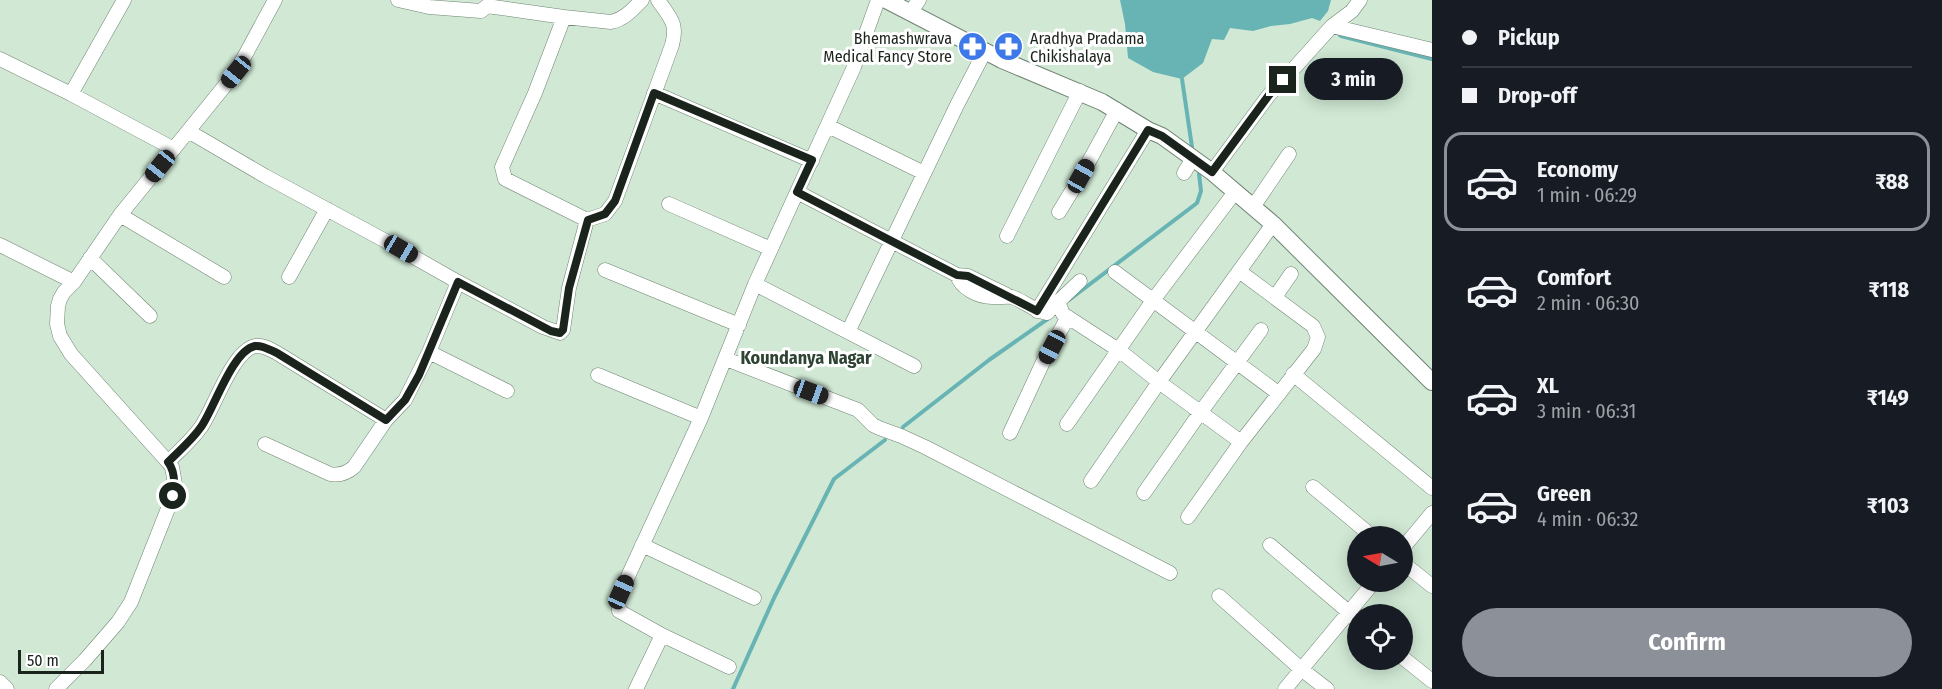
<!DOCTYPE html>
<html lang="en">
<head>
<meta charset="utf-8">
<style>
  :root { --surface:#171b24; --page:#242831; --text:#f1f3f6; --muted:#9ea1a6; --line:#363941; --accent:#8c9099 }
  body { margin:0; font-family:"Fira Sans Condensed",sans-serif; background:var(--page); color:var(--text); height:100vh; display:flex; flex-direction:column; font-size:22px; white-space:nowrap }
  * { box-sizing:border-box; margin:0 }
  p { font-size:20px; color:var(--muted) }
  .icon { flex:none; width:33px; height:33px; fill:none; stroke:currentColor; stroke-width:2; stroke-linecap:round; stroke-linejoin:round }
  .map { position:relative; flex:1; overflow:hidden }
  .details { display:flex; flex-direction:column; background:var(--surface); width:510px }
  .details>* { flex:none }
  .guide { display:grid; align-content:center; height:132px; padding:0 30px; background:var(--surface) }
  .needle { width:39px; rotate:280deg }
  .fabs { position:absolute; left:1347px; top:526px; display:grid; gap:12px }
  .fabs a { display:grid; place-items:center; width:66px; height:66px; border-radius:50%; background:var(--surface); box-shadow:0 3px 15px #0003; font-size:30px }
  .scale { position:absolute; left:18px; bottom:15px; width:86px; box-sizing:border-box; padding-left:6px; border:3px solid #1a231c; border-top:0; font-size:16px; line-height:21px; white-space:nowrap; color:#1a231c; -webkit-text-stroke:4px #fff; paint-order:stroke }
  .end { position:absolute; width:27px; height:27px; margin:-14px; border:8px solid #1a231c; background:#fff; box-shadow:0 0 0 3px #fff }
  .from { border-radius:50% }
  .bubble { position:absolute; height:42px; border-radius:21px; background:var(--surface); box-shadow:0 3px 15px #0003; font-size:20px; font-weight:700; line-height:42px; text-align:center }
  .car { position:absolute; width:18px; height:36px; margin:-18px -9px; border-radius:8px; box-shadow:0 0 4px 2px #0007; background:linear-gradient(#222 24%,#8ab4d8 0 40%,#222 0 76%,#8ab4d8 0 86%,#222 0) }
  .guide b { display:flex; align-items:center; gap:21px; height:57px; font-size:22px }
  .guide b+b { border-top:2px solid var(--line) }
  .guide i { width:15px; height:15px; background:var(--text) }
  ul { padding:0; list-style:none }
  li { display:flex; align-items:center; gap:18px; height:99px; margin:0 12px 9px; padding:0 18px; border:3px solid transparent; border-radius:18px }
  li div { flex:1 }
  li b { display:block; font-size:22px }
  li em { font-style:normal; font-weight:700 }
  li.active { border-color:var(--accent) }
  li>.icon { width:54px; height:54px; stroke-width:1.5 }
  .button { display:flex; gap:12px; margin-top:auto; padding:12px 30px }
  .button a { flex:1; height:69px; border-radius:36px; background:var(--accent); color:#fff; font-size:24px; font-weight:700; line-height:69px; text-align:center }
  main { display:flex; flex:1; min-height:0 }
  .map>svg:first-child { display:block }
</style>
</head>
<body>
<main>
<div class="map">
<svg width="1432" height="689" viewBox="0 0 1432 689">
  <rect width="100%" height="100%" fill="#d0e8d4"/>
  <path fill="#68b4b4" d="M1120 0H1331L1328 11 1320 21 1312 18 1290 24 1271 26 1253 31 1230 28 1224 40 1212 39 1203 63 1182 79 1153 72 1128 58 1125 24Z"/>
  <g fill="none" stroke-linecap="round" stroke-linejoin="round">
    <path stroke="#68b4b4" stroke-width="4" d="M1338 33 1341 36 1432 59
      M1182 79 1192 147
      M1069 300 1197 203 1201 191 1199 174
      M903 427 989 360 1049 318
      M733 689 774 598 834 479 885 440"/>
    <defs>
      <path id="minor" d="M398 0 429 7 481 11 487 6 564 17 611 22C625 19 633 9 642 0
        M910 13 919 0
        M564 17 535 93 502 167 505 179 587 220
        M1332 26 1432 50
        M0 59 71 94 174 149
        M654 93 812 161
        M71 94 124 0
        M828 126 924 173
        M188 131 265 176 382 239 458 282 543 327 560 333 563 330 569 288 587 220 605 214 615 201 672 45C678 23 670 18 658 0
        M1212 172 1269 95 1297 65 1332 26 1352 11 1360 0
        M1184 173 1193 158
        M797 192 957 275C961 289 979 297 992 297 998 298 1006 296 1012 297 1024 301 1034 311 1047 313L1058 302 1063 314 1120 351 1159 382 1273 224
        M669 204 771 249
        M1253 207 1289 154
        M1059 212 1081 176 1117 110
        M120 215 224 277
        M1007 236 1080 91
        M0 245 74 282
        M90 258 150 316
        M605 270 739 325
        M1115 272 1278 393
        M957 275 968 276 1007 295
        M289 277 327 209
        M755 284 914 366
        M1275 297 1291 274
        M1058 302 1080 281
        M1037 311 1148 130
        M848 332 957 105 985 51
        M429 352 507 391
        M726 359 858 410 873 425 879 428 901 436 925 447 1170 573
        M1293 374 1432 488
        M598 375 701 418
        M1067 424 1154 299 1235 192
        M1010 433 1043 362 1068 317
        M265 444 330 474C340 476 347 473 354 467L386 420 405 400 429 352 458 282
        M168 462C179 451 192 440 201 427 214 409 232 351 255 346 263 345 270 349 277 353L386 420
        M1091 481 1159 382 1241 442
        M1313 487 1373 537
        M1144 493 1200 413 1261 330
        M1188 517 1241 442 1314 349 1318 337 1313 326 1239 271
        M642 545 754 598
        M1270 545 1358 620
        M1402 549 1432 513
        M1402 562 1432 586
        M1219 596 1301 669 1327 689
        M662 635 729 667
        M1402 657 1432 681
        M0 682 7 689
        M56 689 85 660 118 622 131 602 173 496 175 484 172 467 168 462 71 354 60 336 57 324 58 306 60 299 64 292 74 282 120 215 236 72 275 0
        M636 689 662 635 619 611 618 598 701 418 755 284 854 67 878 0
        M1285 689 1374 582"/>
      <path id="major" d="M886 0 1002 60 1102 102 1148 130 1162 136 1212 172 1273 224 1432 382"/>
    </defs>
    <use href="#minor" stroke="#6f8473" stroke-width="15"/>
    <use href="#major" stroke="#6f8473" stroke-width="18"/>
    <use href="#minor" stroke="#fff" stroke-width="14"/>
    <use href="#major" stroke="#fff" stroke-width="16"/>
  </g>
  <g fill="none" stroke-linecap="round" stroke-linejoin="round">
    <path stroke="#1a231c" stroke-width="8" d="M173 496C175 484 175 471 168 462 179 451 192 440 201 427 214 409 232 351 255 346 263 345 270 350 277 353L386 420 405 400 419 375 458 282 551 331 560 333 563 330 569 288 588 220 605 214 615 201 654 93 812 160 797 192 957 275 968 276 1037 311 1148 130 1162 136 1212 172 1269 95 1283 80"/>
  </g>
  <defs>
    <symbol id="pharmacy-disc" viewBox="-11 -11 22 22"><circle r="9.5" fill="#3d79e8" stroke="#fff"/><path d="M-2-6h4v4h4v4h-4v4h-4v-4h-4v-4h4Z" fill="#fff"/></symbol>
  </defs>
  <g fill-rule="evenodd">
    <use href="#pharmacy-disc" x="956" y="30" width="33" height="33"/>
    <use href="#pharmacy-disc" x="992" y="30" width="33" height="33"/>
  </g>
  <g text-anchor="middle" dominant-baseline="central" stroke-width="6" stroke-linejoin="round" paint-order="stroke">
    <g font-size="16" fill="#1a231c" stroke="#fff" text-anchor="end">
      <text x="952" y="38">Bhemashwrava<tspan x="952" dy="18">Medical Fancy Store</tspan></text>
      <text x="1030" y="38" text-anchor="start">Aradhya Pradama<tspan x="1030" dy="18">Chikishalaya</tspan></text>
    </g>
    <g font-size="18" font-weight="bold" fill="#2f4333" stroke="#fff">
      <text x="806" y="358">Koundanya Nagar</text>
    </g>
  </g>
</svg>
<div class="fabs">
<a><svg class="needle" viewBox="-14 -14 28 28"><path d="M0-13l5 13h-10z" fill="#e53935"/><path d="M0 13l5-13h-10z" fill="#9ea1a6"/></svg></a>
<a><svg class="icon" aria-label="locate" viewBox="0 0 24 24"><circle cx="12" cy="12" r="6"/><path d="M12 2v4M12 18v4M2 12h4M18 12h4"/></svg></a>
</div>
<div class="scale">50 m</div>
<i class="end from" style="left:173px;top:496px"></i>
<i class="end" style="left:1283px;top:80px"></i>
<div class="bubble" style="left:1304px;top:58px;width:99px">3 min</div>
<i class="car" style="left:236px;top:72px;rotate:219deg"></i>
<i class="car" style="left:160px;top:166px;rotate:219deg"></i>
<i class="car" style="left:1081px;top:176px;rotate:29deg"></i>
<i class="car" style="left:401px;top:249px;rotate:120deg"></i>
<i class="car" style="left:1052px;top:347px;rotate:208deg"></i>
<i class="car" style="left:811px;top:392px;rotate:110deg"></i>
<i class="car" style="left:621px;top:592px;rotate:24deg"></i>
</div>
<section class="details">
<div class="guide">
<b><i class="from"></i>Pickup</b>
<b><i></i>Drop-off</b>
</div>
<ul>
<li class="active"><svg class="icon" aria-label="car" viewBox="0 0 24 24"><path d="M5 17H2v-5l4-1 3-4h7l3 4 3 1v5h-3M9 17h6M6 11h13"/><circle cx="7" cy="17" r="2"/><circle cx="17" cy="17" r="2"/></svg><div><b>Economy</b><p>1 min · 06:29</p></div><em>₹88</em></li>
<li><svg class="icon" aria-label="car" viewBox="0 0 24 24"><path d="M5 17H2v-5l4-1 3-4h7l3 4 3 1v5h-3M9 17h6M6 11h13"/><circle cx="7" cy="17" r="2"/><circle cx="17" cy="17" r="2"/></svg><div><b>Comfort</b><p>2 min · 06:30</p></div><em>₹118</em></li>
<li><svg class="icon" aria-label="car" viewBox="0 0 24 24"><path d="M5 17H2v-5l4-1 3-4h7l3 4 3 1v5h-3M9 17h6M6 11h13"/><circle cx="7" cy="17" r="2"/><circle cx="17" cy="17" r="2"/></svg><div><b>XL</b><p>3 min · 06:31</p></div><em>₹149</em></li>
<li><svg class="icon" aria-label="car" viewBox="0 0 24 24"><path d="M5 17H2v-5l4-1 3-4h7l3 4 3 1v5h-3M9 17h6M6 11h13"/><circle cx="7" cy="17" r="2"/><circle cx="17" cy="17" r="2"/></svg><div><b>Green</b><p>4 min · 06:32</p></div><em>₹103</em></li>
</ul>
<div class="button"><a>Confirm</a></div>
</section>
</main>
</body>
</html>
